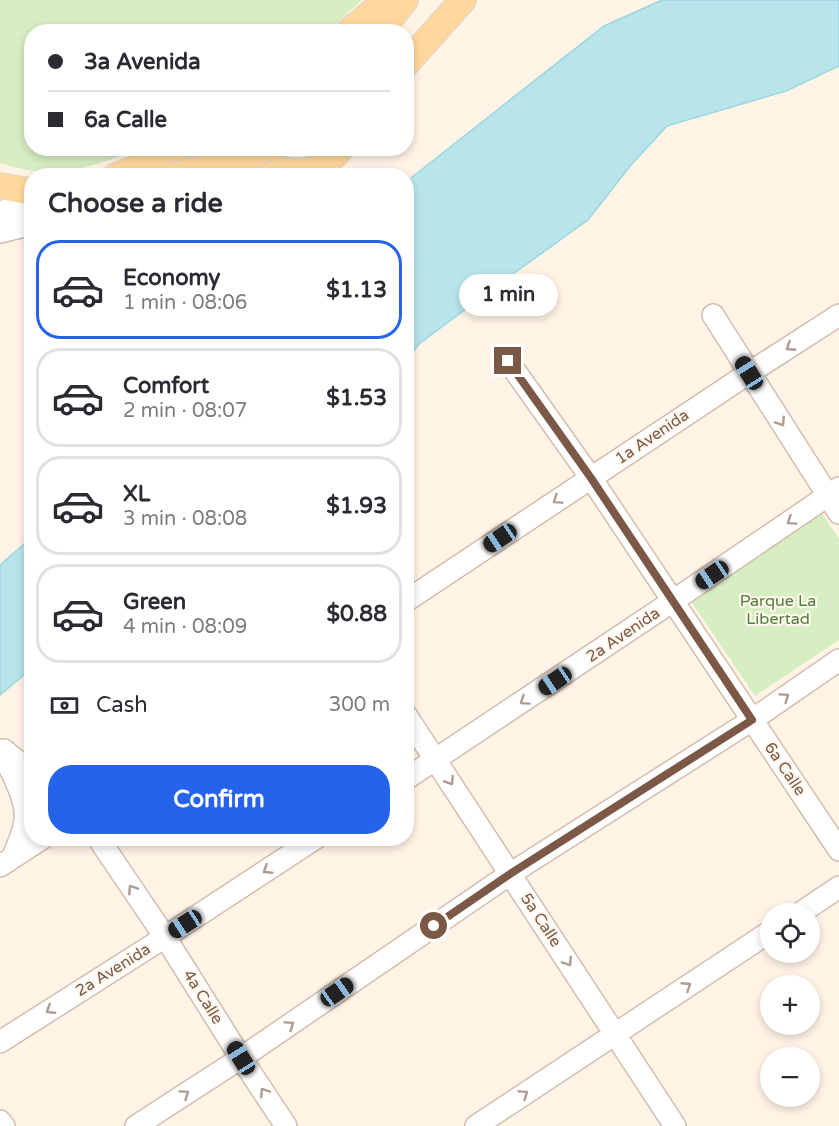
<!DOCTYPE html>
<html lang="en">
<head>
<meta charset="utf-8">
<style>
  :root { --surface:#fff; --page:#f7f7f7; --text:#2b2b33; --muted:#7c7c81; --line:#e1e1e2; --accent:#2563eb }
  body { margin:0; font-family:"Varela Round",sans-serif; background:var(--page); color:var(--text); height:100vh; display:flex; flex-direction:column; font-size:22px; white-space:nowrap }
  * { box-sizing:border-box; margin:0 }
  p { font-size:20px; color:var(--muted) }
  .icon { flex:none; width:33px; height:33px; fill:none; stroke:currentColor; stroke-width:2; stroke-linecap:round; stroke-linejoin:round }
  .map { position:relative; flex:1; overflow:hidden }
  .side { position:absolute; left:24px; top:168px; width:390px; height:678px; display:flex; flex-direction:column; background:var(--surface); border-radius:24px; box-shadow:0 3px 9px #0003 }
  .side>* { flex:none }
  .top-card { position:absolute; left:24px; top:24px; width:390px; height:132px; border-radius:24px; box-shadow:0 3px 9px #0003; display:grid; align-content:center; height:132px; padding:0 24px; background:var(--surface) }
  .tools { position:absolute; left:760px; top:903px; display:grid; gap:12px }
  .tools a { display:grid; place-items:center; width:60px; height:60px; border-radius:50%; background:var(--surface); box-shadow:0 3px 9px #0003; font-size:30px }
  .end { position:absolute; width:27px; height:27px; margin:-14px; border:8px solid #7c5847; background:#fff; box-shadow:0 0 0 3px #fff }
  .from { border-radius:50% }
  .bubble { position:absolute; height:42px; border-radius:21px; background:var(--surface); box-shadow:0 3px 9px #0003; font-size:20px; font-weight:700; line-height:42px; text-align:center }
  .car { position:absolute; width:18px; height:36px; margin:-18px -9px; border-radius:8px; box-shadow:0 0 4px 2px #0007; background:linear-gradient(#222 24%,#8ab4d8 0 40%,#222 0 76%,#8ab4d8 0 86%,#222 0) }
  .top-card b { display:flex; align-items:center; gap:21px; height:57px; font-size:22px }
  .top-card b+b { border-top:2px solid var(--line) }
  .top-card i { width:15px; height:15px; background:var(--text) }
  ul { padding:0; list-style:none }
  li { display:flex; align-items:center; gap:18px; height:99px; margin:0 12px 9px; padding:0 12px; border:3px solid var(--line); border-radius:24px }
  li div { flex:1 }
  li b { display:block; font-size:22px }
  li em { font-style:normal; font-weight:700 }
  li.selected { border-color:var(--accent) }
  li>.icon { width:54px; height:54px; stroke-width:1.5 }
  h2 { padding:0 24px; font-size:27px; line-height:72px }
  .pay { display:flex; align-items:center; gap:15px; height:66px; padding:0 24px; font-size:22px }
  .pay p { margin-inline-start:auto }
  .action { display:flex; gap:12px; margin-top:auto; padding:12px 24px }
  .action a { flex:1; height:69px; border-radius:24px; background:var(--accent); color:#fff; font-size:24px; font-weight:700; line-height:69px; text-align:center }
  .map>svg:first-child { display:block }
</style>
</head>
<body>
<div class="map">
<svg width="839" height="1126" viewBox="0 0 839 1126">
  <rect width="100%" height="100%" fill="#fff4e6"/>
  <path fill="#d6eec2" d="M0 0H362L328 31 32 32V148L138 149C88 169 53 181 0 163Z
    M821 512 839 539V640L755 696 690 600Z"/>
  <path fill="#b8e5eb" stroke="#9dd6de" stroke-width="1.5" d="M662 0H839V66L786 91 667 126 631 165 588 220 510 276 419 344 407 360V181L604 26Z
    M31 538V669L0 695V565Z"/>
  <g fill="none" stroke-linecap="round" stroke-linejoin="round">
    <defs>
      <path id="minor" d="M0 212 32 203
        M0 232 32 224
        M713 315 839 513
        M508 361 591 478 839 850
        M406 601 749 373 839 315
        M406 715 675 1126
        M0 750C10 769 28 799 25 821 23 834 17 846 13 857
        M4 750 32 773
        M406 779 673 601 839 488
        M98 838 165 937 241 1058 286 1126
        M0 866 43 838
        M799 914 839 887
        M0 1042 165 937 316 838
        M0 1121 4 1126
        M136 1126 241 1058 510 874 752 720 839 660
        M476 1126 771 931"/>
      <path id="major" d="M348 32 387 0
        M380 32 405 0
        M406 64 463 0
        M222 148C264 162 306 194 341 148
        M116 176 189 148
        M0 186 22 190 32 191"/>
    </defs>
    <use href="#minor" stroke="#d5bdad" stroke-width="24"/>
    <use href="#major" stroke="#ddd4cf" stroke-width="28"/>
    <use href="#minor" stroke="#fff" stroke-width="21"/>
    <use href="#major" stroke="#ffd89d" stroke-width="26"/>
    <defs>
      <path id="major-bridge" d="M169 176C198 169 241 165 266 148"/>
    </defs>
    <use href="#major-bridge" stroke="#ddd4cf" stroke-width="28" stroke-linecap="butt"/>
    <use href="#major-bridge" stroke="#ffd89d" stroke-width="26"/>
  </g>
  <defs><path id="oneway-chevron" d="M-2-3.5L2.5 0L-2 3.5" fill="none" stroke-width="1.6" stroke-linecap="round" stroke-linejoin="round" transform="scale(1.5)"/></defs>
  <g stroke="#b09b91">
    <use href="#oneway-chevron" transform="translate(790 347) rotate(147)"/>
    <use href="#oneway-chevron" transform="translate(781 422) rotate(57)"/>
    <use href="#oneway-chevron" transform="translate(557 500) rotate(146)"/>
    <use href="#oneway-chevron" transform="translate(791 521) rotate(146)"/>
    <use href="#oneway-chevron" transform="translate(785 697) rotate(-35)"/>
    <use href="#oneway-chevron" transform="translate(524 701) rotate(146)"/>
    <use href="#oneway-chevron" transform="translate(450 781) rotate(57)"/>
    <use href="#oneway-chevron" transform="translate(267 870) rotate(147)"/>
    <use href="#oneway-chevron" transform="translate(132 889) rotate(-124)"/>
    <use href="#oneway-chevron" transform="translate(568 962) rotate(57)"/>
    <use href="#oneway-chevron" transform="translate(687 986) rotate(-33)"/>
    <use href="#oneway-chevron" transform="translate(50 1010) rotate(148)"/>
    <use href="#oneway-chevron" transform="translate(290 1025) rotate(-34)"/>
    <use href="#oneway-chevron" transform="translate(264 1092) rotate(-123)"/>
    <use href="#oneway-chevron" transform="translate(185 1094) rotate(-34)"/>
    <use href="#oneway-chevron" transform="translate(524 1094) rotate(-34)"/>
  </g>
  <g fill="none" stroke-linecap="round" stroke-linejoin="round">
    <path stroke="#7c5847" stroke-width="8" d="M434 926 510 874 752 720 591 478 508 361"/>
  </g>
  <g text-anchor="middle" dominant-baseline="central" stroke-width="4.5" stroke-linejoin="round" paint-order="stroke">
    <g font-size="16" fill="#7c5847" stroke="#fff8ef">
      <text transform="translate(652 437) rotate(-34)">1a Avenida</text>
      <text transform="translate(623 635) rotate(-34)">2a Avenida</text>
      <text transform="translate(785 769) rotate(56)">6a Calle</text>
      <text transform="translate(541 920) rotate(57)">5a Calle</text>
      <text transform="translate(113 970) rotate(-32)">2a Avenida</text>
      <text transform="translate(203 997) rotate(58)">4a Calle</text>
    </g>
    <g font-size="16" fill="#507d3b" stroke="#fff8ef">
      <text x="778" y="601">Parque La<tspan x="778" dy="18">Libertad</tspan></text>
    </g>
  </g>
</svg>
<div class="tools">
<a><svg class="icon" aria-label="locate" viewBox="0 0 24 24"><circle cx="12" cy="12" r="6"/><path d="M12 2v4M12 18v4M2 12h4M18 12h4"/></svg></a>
<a>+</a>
<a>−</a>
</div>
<i class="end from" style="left:434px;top:926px"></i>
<i class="end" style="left:508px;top:361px"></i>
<div class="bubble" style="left:459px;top:274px;width:99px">1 min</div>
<i class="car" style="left:749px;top:373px;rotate:328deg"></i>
<i class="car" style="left:500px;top:538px;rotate:236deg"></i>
<i class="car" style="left:712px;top:575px;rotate:236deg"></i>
<i class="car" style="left:555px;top:681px;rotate:236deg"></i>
<i class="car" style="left:185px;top:924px;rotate:237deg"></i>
<i class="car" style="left:337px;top:992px;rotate:55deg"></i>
<i class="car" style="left:241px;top:1058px;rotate:328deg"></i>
<div class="top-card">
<b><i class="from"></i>3a Avenida</b>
<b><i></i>6a Calle</b>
</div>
<section class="side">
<h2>Choose a ride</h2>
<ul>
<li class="selected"><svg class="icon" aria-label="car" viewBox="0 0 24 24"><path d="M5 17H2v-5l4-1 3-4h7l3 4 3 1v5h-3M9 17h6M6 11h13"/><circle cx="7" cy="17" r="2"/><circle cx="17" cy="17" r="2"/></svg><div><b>Economy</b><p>1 min · 08:06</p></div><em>$1.13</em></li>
<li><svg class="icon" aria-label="car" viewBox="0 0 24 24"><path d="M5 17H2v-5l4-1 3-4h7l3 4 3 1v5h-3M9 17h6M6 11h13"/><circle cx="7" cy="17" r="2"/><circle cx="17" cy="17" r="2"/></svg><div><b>Comfort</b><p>2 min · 08:07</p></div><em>$1.53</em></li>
<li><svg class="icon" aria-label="car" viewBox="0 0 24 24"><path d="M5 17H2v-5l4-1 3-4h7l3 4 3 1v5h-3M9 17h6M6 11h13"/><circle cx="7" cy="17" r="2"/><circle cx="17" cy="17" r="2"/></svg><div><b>XL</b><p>3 min · 08:08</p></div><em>$1.93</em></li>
<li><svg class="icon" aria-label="car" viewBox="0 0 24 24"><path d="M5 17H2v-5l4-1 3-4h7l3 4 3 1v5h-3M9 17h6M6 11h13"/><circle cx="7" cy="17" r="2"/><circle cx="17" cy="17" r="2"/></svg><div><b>Green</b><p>4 min · 08:09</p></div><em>$0.88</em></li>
</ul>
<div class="pay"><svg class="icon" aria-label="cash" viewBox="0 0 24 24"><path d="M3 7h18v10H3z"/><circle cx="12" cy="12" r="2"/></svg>Cash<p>300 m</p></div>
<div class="action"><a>Confirm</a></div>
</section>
</div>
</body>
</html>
